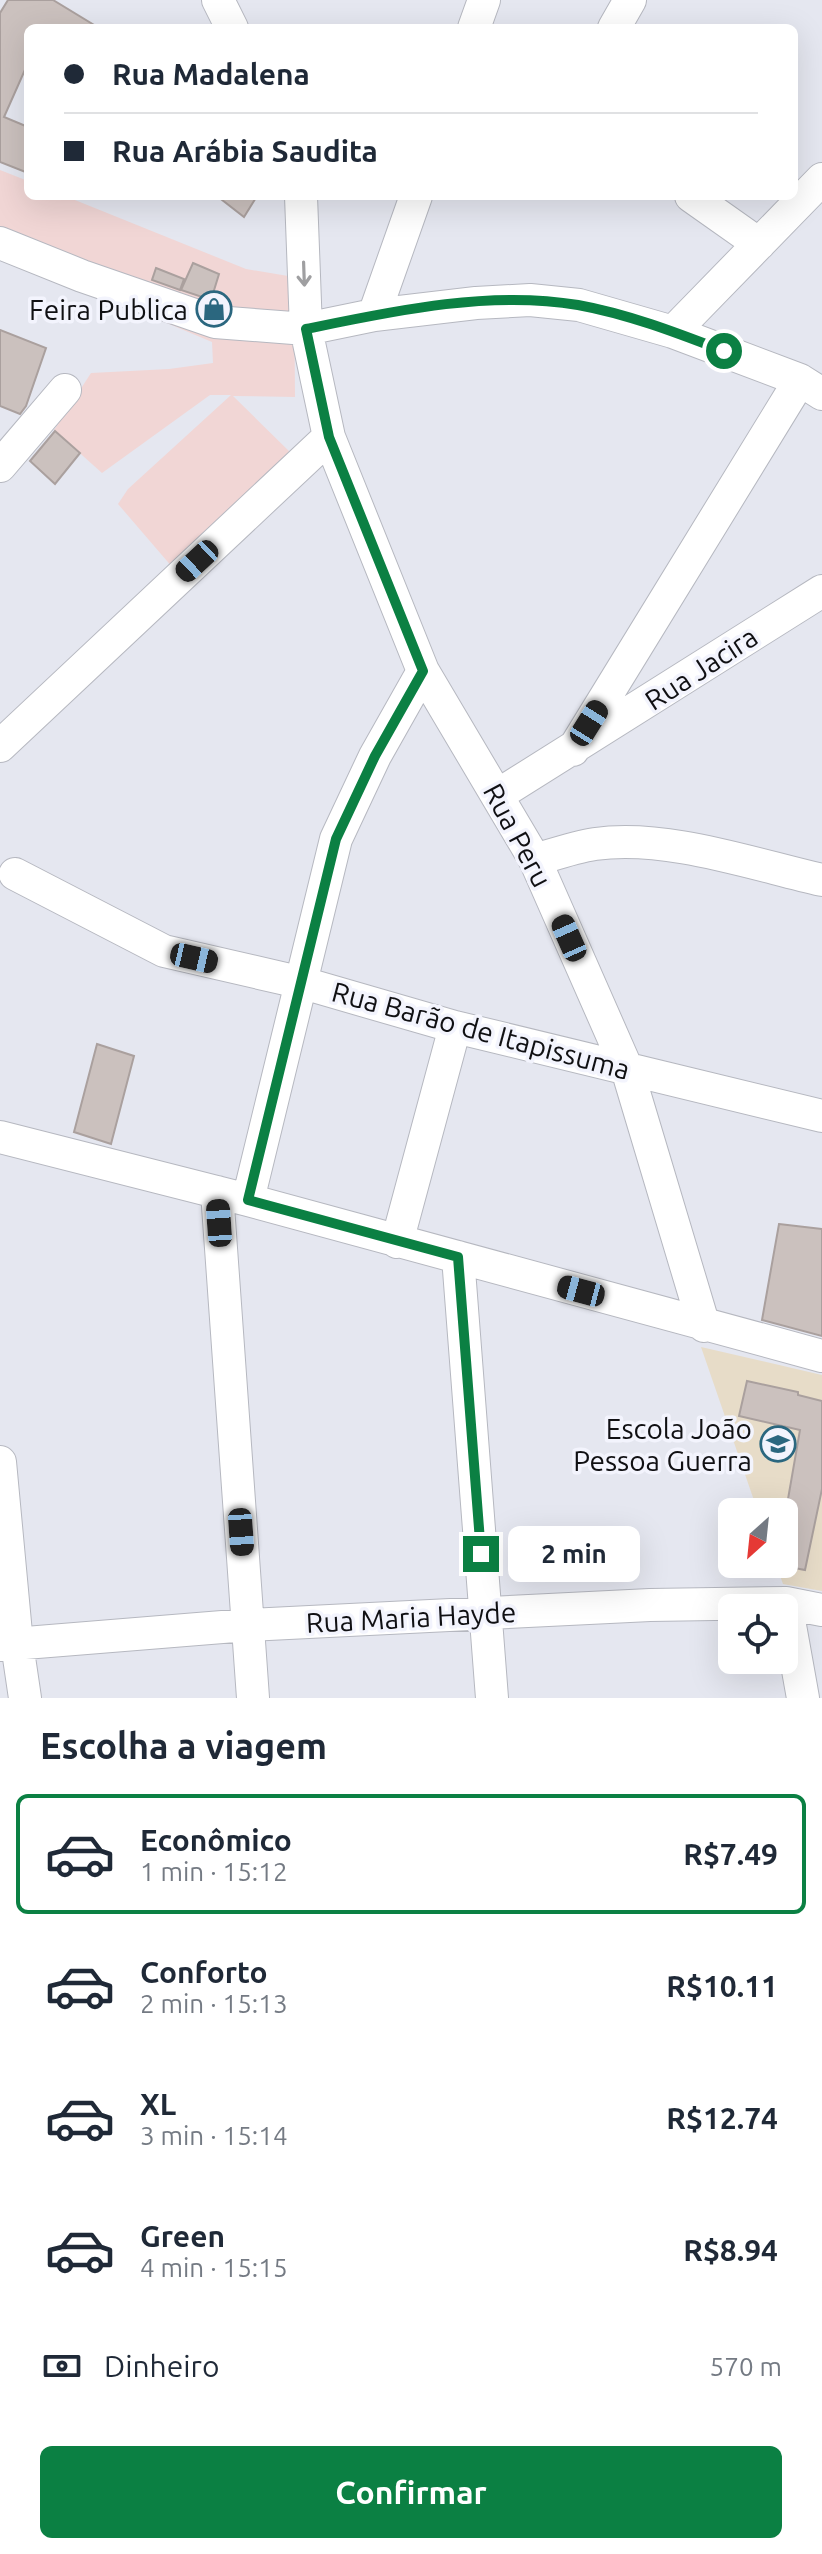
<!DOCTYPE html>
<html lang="pt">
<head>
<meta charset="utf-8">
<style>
  :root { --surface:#fff; --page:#f6f6f7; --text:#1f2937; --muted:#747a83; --line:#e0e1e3; --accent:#0b8043 }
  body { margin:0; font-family:Ubuntu,sans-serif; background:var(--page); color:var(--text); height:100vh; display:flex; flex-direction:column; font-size:30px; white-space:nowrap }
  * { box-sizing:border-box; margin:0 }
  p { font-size:26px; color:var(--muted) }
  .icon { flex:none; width:44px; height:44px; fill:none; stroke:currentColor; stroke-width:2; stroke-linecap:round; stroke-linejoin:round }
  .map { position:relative; height:1698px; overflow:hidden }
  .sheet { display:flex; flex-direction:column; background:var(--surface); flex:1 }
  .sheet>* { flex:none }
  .guide { position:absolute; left:24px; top:24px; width:774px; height:176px; border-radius:12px; box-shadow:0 8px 32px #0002; display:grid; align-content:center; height:176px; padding:0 40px; background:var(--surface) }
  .needle { width:52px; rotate:207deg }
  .fabs { position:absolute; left:718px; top:1498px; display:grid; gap:16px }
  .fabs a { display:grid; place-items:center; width:80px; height:80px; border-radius:12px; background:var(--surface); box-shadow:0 8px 32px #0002; font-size:40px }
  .end { position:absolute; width:36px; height:36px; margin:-18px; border:10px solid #0b8043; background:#fff; box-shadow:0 0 0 4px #fff }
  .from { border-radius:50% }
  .bubble { position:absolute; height:56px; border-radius:12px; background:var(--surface); box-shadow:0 8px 32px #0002; font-size:26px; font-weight:700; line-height:56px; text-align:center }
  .car { position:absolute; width:24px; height:48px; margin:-24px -12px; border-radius:10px; box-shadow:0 0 6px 2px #0007; background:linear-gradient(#222 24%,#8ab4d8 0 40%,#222 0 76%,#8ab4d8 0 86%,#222 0) }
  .guide b { display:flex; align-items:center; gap:28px; height:76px; font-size:30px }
  .guide b+b { border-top:2px solid var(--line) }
  .guide i { width:20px; height:20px; background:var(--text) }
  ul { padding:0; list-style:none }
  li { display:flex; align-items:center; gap:24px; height:120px; margin:0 16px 12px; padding:0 24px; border:4px solid transparent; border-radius:12px }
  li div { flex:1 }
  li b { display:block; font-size:30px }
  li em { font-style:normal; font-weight:700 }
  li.selected { border-color:var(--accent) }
  li>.icon { width:72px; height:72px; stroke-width:1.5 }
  h2 { padding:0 40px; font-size:36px; line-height:96px }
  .pay { display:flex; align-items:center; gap:20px; height:88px; padding:0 40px; font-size:30px }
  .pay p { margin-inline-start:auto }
  .cta { display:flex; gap:16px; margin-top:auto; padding:16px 40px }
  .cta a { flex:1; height:92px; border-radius:12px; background:var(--accent); color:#fff; font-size:32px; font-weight:700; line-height:92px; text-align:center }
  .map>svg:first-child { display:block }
</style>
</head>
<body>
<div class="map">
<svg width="822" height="1698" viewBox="0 0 822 1698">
  <rect width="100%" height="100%" fill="#e5e7f0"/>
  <path fill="#f1d6d5" d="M0 170 28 181V196H65L246 269 294 277 295 397 233 396 292 454 173 568 118 504 128 489 231 395H210L102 473 54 430 91 373 169 369 213 363 212 342 0 253Z"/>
  <path fill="#e7dcc8" d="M701 1347 822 1375V1591L783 1584 776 1564H784V1512H758Z"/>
  <path fill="#cbc1be" stroke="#aaa09e" stroke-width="2" d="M8 0H53L99 28H28V63L4 117 28 127V173L0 162V13Z
    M217 196H257L244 217Z
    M193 263 219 274 211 300 181 290Z
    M156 268 184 279 180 290 152 280Z
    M0 330 46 348 26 406 20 414 0 406Z
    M55 431 80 453 55 484 30 461Z
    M97 1044 134 1056 111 1144 74 1132Z
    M779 1224 822 1229V1336L762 1320Z
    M747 1381 798 1392V1395L822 1401V1489L805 1570 784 1566V1522L800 1430 739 1416Z"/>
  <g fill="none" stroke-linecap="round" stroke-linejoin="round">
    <defs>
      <path id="minor" d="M218 0 232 28
        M474 28 484 0
        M614 28 630 0
        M301 196 306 329 329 437 423 671 535 860 627 1069 704 1326
        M691 196 759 244
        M0 243 82 276 215 322 306 329 374 315 476 303 530 300 579 305 673 332 800 380 822 394
        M374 315 416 196
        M673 332 822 179
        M0 466 65 390
        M0 746 329 437
        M573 750 800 380
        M498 795 822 591
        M535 860C555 854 575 847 595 844 667 834 752 864 822 880
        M15 874 164 951 303 983 455 1027 822 1116
        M0 1137 248 1200 822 1356
        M217 1192 253 1698
        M248 1200 336 839 375 756 423 671
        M397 1242 455 1027
        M458 1257 492 1698
        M0 1462 17 1644 25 1698
        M786 1603 803 1698
        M0 1645 247 1625 650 1605 786 1603 822 1610"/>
    </defs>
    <use href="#minor" stroke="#b6b8c0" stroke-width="34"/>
    <use href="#minor" stroke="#fff" stroke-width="32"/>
  </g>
  <defs><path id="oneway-shaft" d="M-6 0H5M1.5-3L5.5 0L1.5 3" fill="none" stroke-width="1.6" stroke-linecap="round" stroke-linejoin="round" transform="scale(2)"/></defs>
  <use stroke="#9f9fa1" href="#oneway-shaft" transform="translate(304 274) rotate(88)"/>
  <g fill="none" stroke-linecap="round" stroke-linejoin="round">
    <path stroke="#0b8043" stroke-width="10" d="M481 1554 458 1257 248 1200 336 839 375 756 423 671 329 437 306 329C393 311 489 290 578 305 628 314 677 333 724 351"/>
  </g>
  <defs>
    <symbol id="shop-ring" viewBox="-11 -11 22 22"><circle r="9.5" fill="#f3f4fd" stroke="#2b677f" stroke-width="1.5"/><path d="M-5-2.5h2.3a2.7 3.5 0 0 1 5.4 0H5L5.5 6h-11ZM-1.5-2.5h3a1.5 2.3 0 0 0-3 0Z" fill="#2b677f"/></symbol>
    <symbol id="school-ring" viewBox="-11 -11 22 22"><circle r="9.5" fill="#f3f4fd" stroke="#2b677f" stroke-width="1.5"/><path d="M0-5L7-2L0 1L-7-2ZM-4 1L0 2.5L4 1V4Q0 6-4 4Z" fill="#2b677f"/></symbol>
  </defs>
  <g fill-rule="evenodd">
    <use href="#shop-ring" x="194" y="289" width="40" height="40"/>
    <use href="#school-ring" x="758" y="1424" width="40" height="40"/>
  </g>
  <g text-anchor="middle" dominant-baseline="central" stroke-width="7" stroke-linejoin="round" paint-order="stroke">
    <g font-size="28" fill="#101013" stroke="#f3f4fd" text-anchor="end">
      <text x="188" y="309">Feira Publica</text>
      <text x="752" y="1428">Escola João<tspan x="752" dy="32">Pessoa Guerra</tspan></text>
    </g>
    <g font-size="28" fill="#101013" stroke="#f3f4fd">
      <text transform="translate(701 668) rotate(-33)">Rua Jacira</text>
      <text transform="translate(518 835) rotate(62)">Rua Peru</text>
      <text transform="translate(481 1030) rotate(15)">Rua Barão de Itapissuma</text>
      <text transform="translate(411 1617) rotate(-3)">Rua Maria Hayde</text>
    </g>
  </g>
</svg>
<div class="fabs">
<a><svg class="needle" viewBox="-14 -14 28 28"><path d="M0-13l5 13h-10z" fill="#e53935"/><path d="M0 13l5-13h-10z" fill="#747a83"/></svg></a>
<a><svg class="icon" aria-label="locate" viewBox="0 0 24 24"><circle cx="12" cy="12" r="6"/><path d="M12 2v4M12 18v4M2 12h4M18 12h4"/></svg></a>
</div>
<i class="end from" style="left:724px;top:351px"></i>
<i class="end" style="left:481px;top:1554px"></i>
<div class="bubble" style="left:508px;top:1526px;width:132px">2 min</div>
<i class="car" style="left:197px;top:561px;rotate:227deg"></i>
<i class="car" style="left:589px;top:723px;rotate:32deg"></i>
<i class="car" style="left:569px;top:938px;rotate:336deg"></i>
<i class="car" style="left:194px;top:958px;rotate:103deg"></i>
<i class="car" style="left:219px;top:1223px;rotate:356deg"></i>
<i class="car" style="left:581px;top:1291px;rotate:285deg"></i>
<i class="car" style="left:241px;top:1532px;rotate:176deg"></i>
<div class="guide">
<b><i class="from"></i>Rua Madalena</b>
<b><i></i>Rua Arábia Saudita</b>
</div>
</div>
<section class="sheet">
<h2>Escolha a viagem</h2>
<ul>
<li class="selected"><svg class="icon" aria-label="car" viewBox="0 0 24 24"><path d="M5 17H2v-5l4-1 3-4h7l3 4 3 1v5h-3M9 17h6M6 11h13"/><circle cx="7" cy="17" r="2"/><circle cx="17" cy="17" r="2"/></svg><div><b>Econômico</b><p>1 min · 15:12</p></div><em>R$7.49</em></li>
<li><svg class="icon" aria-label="car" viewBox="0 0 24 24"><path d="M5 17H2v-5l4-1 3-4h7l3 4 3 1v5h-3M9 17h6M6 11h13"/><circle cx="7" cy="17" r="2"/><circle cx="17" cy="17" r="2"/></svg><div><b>Conforto</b><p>2 min · 15:13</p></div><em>R$10.11</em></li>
<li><svg class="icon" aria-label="car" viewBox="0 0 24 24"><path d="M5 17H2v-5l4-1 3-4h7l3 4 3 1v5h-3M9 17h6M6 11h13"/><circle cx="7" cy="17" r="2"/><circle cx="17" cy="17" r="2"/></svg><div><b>XL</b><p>3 min · 15:14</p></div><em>R$12.74</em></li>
<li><svg class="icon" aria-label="car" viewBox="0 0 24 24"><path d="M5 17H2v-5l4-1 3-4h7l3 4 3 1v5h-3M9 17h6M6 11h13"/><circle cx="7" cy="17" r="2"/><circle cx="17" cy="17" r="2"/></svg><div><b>Green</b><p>4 min · 15:15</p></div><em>R$8.94</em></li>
</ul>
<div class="pay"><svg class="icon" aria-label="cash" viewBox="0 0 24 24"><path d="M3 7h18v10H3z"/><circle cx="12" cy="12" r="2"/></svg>Dinheiro<p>570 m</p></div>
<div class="cta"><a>Confirmar</a></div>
</section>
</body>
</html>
